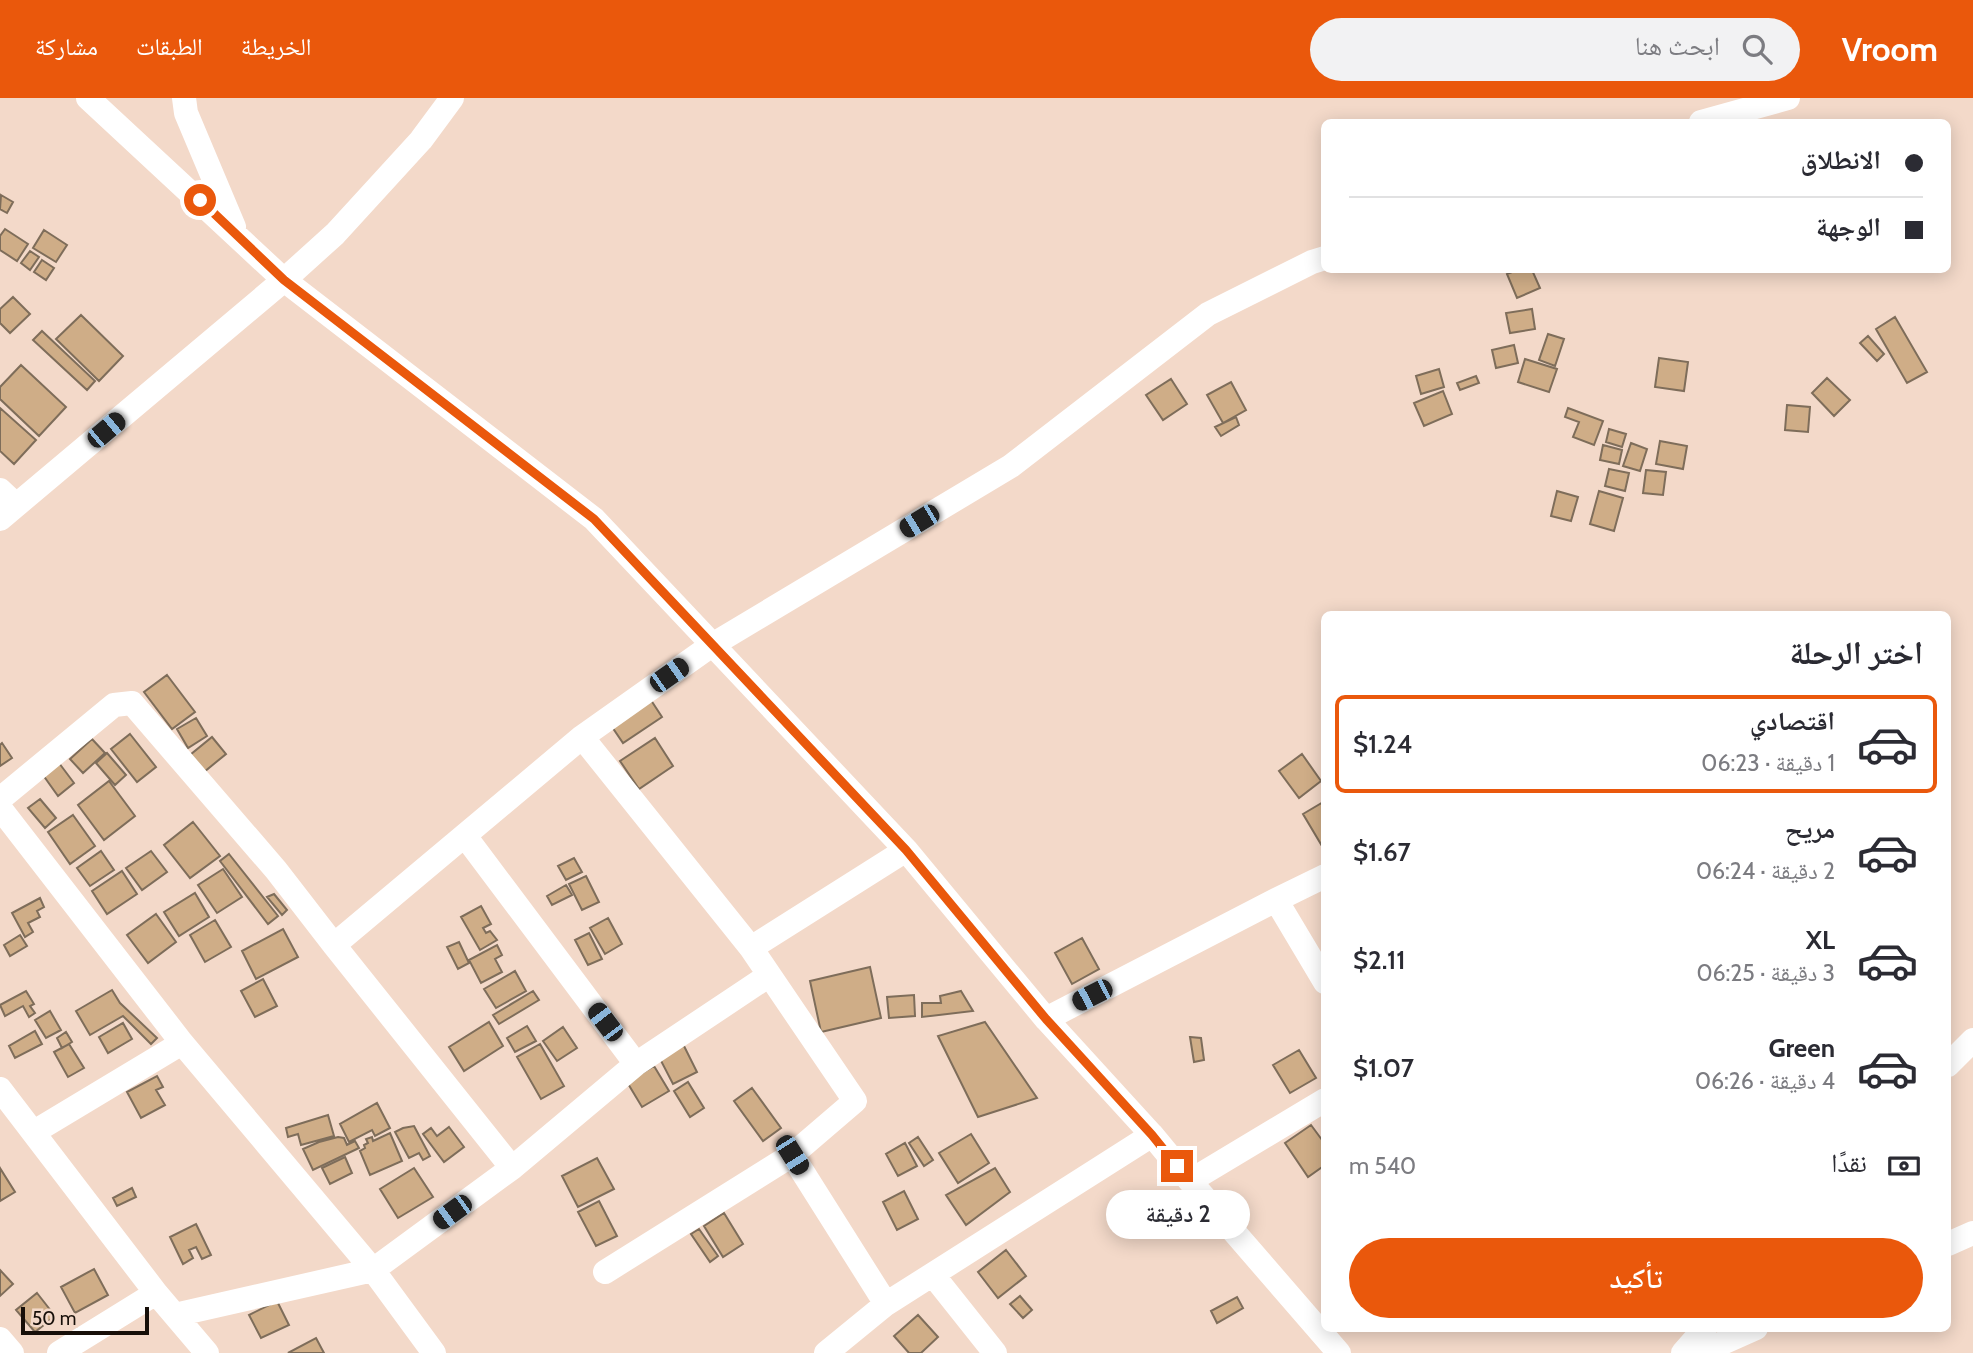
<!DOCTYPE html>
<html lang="ar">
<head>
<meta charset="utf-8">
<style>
  :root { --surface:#fff; --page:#f2f2f3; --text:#2b2b33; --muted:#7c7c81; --line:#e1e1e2; --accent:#ea580c }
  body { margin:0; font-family:Cabin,"Noto Naskh Arabic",sans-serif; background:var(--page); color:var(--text); direction:rtl; height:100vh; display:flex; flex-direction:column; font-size:26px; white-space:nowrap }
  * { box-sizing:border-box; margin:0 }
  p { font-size:23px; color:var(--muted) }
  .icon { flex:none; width:38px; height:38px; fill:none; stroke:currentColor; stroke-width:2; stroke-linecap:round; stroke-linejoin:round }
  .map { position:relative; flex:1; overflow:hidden; direction:ltr }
  .side { position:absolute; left:1321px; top:513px; width:630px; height:721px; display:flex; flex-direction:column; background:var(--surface); border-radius:10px; box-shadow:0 4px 18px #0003; direction:rtl }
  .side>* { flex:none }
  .hud { position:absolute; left:1321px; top:21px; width:630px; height:154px; border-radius:10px; box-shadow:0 4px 18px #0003; direction:rtl; display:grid; align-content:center; height:154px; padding:0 28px; background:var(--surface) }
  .scale { position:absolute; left:21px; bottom:18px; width:128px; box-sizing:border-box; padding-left:7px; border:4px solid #170f09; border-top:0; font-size:19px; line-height:24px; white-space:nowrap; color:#170f09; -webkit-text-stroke:5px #f3d9c9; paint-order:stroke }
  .end { position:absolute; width:32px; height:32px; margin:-16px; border:9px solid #ea580c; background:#fff; box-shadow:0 0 0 4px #fff }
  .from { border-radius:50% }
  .bubble { position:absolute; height:49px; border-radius:24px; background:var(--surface); box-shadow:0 4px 18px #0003; font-size:23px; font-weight:600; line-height:49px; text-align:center; direction:rtl }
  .car { position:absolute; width:21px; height:42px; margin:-21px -10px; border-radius:9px; box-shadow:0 0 5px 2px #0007; background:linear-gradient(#222 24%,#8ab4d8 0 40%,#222 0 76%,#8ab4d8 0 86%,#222 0) }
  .hud b { display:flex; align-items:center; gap:24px; height:66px; font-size:26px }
  .hud b+b { border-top:2px solid var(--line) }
  .hud i { width:18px; height:18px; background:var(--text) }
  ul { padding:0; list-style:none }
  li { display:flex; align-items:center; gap:21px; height:98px; margin:0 14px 10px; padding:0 14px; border:4px solid transparent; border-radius:10px }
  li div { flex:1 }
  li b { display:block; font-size:26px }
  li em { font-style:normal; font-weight:600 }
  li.current { border-color:var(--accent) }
  li>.icon { width:63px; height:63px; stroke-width:1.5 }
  h2 { padding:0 28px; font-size:32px; line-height:84px }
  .pay { display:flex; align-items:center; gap:18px; height:77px; padding:0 28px; font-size:26px }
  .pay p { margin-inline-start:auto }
  .primary-button { display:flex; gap:14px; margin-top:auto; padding:14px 28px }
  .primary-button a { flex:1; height:80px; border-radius:42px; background:var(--accent); color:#fff; font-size:28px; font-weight:600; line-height:80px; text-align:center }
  header { display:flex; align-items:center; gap:42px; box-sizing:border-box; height:98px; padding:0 35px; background:var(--accent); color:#fff }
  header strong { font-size:33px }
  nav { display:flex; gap:38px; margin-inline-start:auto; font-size:24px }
  .search { width:490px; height:63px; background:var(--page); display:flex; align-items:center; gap:18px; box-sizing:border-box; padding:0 24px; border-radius:38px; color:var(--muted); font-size:26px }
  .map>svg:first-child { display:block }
</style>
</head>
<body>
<header>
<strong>Vroom</strong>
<div class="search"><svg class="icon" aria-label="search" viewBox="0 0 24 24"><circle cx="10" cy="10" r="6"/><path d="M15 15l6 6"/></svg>ابحث هنا</div>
<nav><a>الخريطة</a><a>الطبقات</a><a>مشاركة</a></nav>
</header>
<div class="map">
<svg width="1973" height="1255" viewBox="0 0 1973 1255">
  <rect width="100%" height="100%" fill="#f3d9c9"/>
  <path fill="#cfad87" stroke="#7e6d5a" stroke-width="2" d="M1 97 13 104 7 115 0 111Z
    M5 131 28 146 17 163 0 152V138Z
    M44 132 67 147 56 164 33 150Z
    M30 153 39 159 30 172 21 165Z
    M42 162 54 170 46 182 34 174Z
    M1517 172H1532L1540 190 1517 200 1507 176Z
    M13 199 30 216 10 235 0 225V211Z
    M1532 211 1535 231 1510 235 1506 215Z
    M81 217 123 258 99 283 56 241Z
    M1895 219 1927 274 1907 285 1876 231Z
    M42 233 95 283 87 292 33 242Z
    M1548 236 1564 241 1555 268 1539 262Z
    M1868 238 1884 256 1877 263 1860 245Z
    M1514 247 1518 265 1496 270 1492 252Z
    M1659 260 1688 264 1684 293 1655 289Z
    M1525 261 1557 271 1549 294 1518 284Z
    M21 267 66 309 39 338 0 301V289Z
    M1439 271 1444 289 1421 296 1416 278Z
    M1476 278 1479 285 1460 292 1457 285Z
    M1827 280 1850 302 1834 318 1812 295Z
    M1171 281 1187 306 1163 322 1146 297Z
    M1231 284 1246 312 1223 325 1207 297Z
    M1443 293 1452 316 1424 328 1414 305Z
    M1787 307 1810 309 1808 334 1785 332Z
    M0 310 36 342 14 366 0 353Z
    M1568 310 1603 323 1594 347 1573 339 1579 324 1565 319Z
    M1236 319 1239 327 1221 338 1215 329Z
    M1609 331 1626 336 1622 349 1606 344Z
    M1660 343 1687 348 1683 371 1656 366Z
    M1631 345 1647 351 1640 373 1623 368Z
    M1603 347 1622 352 1619 366 1600 362Z
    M1609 371 1629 375 1625 393 1605 388Z
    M1646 372 1666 374 1663 397 1643 395Z
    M1557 393 1578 399 1571 423 1551 418Z
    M1599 393 1623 400 1614 433 1590 426Z
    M167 577 195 614 172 631 144 594Z
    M645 593 662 619 623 645 606 620Z
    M196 620 207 638 188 650 177 631Z
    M130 636 156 669 137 684 111 651Z
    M212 639 226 656 204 674 190 657Z
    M655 640 673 668 639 691 620 663Z
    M92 641 105 655 83 675 70 661Z
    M2 645 12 660 0 668V647Z
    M107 655 126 677 115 687 96 665Z
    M1302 656 1321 683 1299 700 1279 673Z
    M59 665 74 685 58 698 43 677Z
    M109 683 135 718 104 742 78 707Z
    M40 701 56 720 45 730 28 710Z
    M1325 703V753L1303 716Z
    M73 717 95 748 70 766 48 734Z
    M193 724 220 758 190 780 164 747Z
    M101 753 114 772 90 788 77 770Z
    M151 753 167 774 142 792 126 770Z
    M229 756 278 818 268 826 220 763Z
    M574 760 582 774 566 782 558 768Z
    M223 771 242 799 217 815 198 787Z
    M122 773 137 796 107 816 92 793Z
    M586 778 599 804 582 812 569 786Z
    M566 787 572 797 552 807 547 798Z
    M195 795 209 819 179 838 164 814Z
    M274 796 287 812 282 817 267 799Z
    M40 800 44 809 37 813 40 819 28 825 33 834 25 839 12 815Z
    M481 808 491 826 483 830 486 835 490 833 497 842 480 852 461 819Z
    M156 816 176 844 148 865 127 837Z
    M608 820 622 846 605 856 590 830Z
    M215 822 231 849 205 864 190 837Z
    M283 831 298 859 256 881 242 853Z
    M589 835 602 861 588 867 575 842Z
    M20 837 27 848 10 858 4 847Z
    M1082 840 1099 871 1072 886 1055 855Z
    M459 844 469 865 458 871 447 849Z
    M497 847 502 857 495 861 502 874 481 885 469 862Z
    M870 869 881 920 821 934 810 883Z
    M515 873 526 893 496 910 484 891Z
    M263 881 277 908 255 919 241 893Z
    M112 892 120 905 157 940 151 946 123 918 90 937 76 913Z
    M26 893 34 906 30 908 35 915 29 919 23 908 5 918 0 907Z
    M533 893 539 902 499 926 493 917Z
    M961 893 973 913 922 919V905H941L940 898Z
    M914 897 915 918 889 920 887 899Z
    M50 913 61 932 46 940 35 922Z
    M489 924 503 948 464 973 449 949Z
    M985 924 1037 1000 978 1019 938 938Z
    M123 925 132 941 108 955 99 939Z
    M527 928 536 943 515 954 507 940Z
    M563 929 577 950 557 963 543 943Z
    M35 933 42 946 15 960 9 948Z
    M66 934 72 944 62 950 57 940Z
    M1190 939 1201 940 1204 962 1194 964Z
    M682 944 697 974 673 986 658 957Z
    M69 946 84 970 68 979 54 954Z
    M540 946 564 988 541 1001 517 959Z
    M1299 952 1316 980 1290 995 1273 967Z
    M654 968 669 993 642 1009 627 984Z
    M157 978 163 989 156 992 165 1007 141 1020 127 994Z
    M688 984 704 1010 690 1019 674 993Z
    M752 990 781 1030 763 1043 734 1003Z
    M377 1005 390 1030 375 1038 372 1032 349 1044 340 1026Z
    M328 1017 334 1038 301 1047 298 1036 288 1039 286 1030Z
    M1311 1027 1325 1046V1067L1308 1079 1285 1045Z
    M414 1028 430 1058 423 1062 419 1055 409 1060 395 1034 403 1030Z
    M449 1029 464 1049 444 1064 423 1036 431 1030 437 1038Z
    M390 1035 402 1063 370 1077 360 1053 365 1050 364 1047 368 1045 366 1041 372 1039 373 1043Z
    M971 1036 989 1065 958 1085 939 1055Z
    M338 1039 344 1040 347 1047 355 1043 359 1050 313 1072 303 1051 319 1044Z
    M918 1039 933 1062 924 1068 909 1045Z
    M905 1045 917 1068 898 1078 886 1056Z
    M345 1059 352 1075 330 1086 322 1070Z
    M597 1060 614 1091 578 1109 562 1078Z
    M0 1070 15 1094 0 1103Z
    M414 1070 433 1099 398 1120 380 1091Z
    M995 1070 1010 1094 966 1127 946 1097Z
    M132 1090 136 1099 117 1108 113 1100Z
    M904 1093 918 1121 897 1132 883 1104Z
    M599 1103 617 1138 596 1148 578 1114Z
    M724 1115 743 1146 723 1159 704 1128Z
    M196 1126 211 1157 202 1161 196 1149 189 1152 193 1160 183 1166 170 1139Z
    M699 1131 718 1158 710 1164 691 1136Z
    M1006 1152 1026 1178 998 1200 978 1174Z
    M94 1171 108 1197 75 1215 61 1189Z
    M0 1172 13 1186 0 1198Z
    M37 1195 55 1218 35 1234 16 1212Z
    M1020 1198 1032 1212 1023 1220 1010 1206Z
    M1237 1199 1243 1210 1217 1225 1211 1213Z
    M277 1203 289 1227 261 1240 249 1217Z
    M918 1217 938 1239 921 1255H909L894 1238Z
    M316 1240 324 1255H288Z"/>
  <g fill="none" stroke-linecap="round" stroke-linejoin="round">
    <path stroke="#fff" stroke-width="24" d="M88 0 284 182 594 421 906 752 1046 921 1152 1037 1190 1083 1339 1255
      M184 0 186 15 234 129
      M1701 24 1788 0
      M0 392 16 407
      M0 421 284 182 335 136 421 42 452 0
      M582 639 751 850 855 1003 792 1057 605 1174
      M0 701 114 607 132 605 276 772 334 847 512 1070
      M0 710 182 945 373 1172 434 1255
      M465 738 636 966
      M1276 802 1325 884
      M334 847 582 639 712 547 1011 368 1208 216 1312 164 1325 160
      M751 850 906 752
      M1046 921 1276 802 1325 778
      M1948 967 1973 942
      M0 991 156 1195 207 1255
      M34 1034 182 945
      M792 1057 886 1206
      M1190 1083 1325 1002
      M1948 1146 1973 1135
      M933 1177 995 1255
      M175 1217 373 1172 512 1070 636 966 768 878
      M0 1241 12 1255
      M59 1255 156 1195
      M826 1255 886 1206 1152 1037
      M1683 1255 1705 1230
      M1700 1255 1756 1230"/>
  </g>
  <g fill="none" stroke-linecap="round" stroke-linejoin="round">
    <path stroke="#ea580c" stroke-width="9" d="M200 102 284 182 594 421 906 752 1046 921 1152 1037 1177 1068"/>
  </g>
</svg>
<div class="scale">50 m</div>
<i class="end from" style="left:200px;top:102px"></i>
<i class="end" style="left:1177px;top:1068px"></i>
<div class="bubble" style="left:1106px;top:1092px;width:144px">2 دقيقة</div>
<i class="car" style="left:106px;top:332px;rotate:50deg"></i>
<i class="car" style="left:919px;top:423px;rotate:239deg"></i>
<i class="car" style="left:669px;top:577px;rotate:55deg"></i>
<i class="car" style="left:1092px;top:897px;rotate:243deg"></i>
<i class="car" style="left:605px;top:924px;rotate:323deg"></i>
<i class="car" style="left:792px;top:1057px;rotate:148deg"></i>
<i class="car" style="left:452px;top:1114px;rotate:234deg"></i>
<div class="hud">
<b><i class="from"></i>الانطلاق</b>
<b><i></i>الوجهة</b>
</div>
<section class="side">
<h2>اختر الرحلة</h2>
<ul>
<li class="current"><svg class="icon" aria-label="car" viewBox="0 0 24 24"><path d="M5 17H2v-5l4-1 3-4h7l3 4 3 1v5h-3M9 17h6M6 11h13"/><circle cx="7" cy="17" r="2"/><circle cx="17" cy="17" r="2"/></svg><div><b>اقتصادي</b><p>1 دقيقة · 06:23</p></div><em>$1.24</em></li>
<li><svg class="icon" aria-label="car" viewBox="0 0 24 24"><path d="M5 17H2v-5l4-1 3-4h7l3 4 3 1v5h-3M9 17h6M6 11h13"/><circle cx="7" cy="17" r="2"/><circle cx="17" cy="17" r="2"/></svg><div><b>مريح</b><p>2 دقيقة · 06:24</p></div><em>$1.67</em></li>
<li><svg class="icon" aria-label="car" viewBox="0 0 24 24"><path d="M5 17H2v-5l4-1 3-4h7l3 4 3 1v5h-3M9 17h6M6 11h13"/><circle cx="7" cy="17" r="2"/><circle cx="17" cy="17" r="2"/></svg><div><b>XL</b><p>3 دقيقة · 06:25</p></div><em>$2.11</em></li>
<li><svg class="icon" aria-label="car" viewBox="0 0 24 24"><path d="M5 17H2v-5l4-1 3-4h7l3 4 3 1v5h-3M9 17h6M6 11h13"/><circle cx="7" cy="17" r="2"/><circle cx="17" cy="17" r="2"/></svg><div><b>Green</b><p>4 دقيقة · 06:26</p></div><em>$1.07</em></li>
</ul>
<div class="pay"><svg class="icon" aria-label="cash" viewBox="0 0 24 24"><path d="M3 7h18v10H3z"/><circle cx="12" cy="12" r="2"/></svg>نقدًا<p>540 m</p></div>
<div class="primary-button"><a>تأكيد</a></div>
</section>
</div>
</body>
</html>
